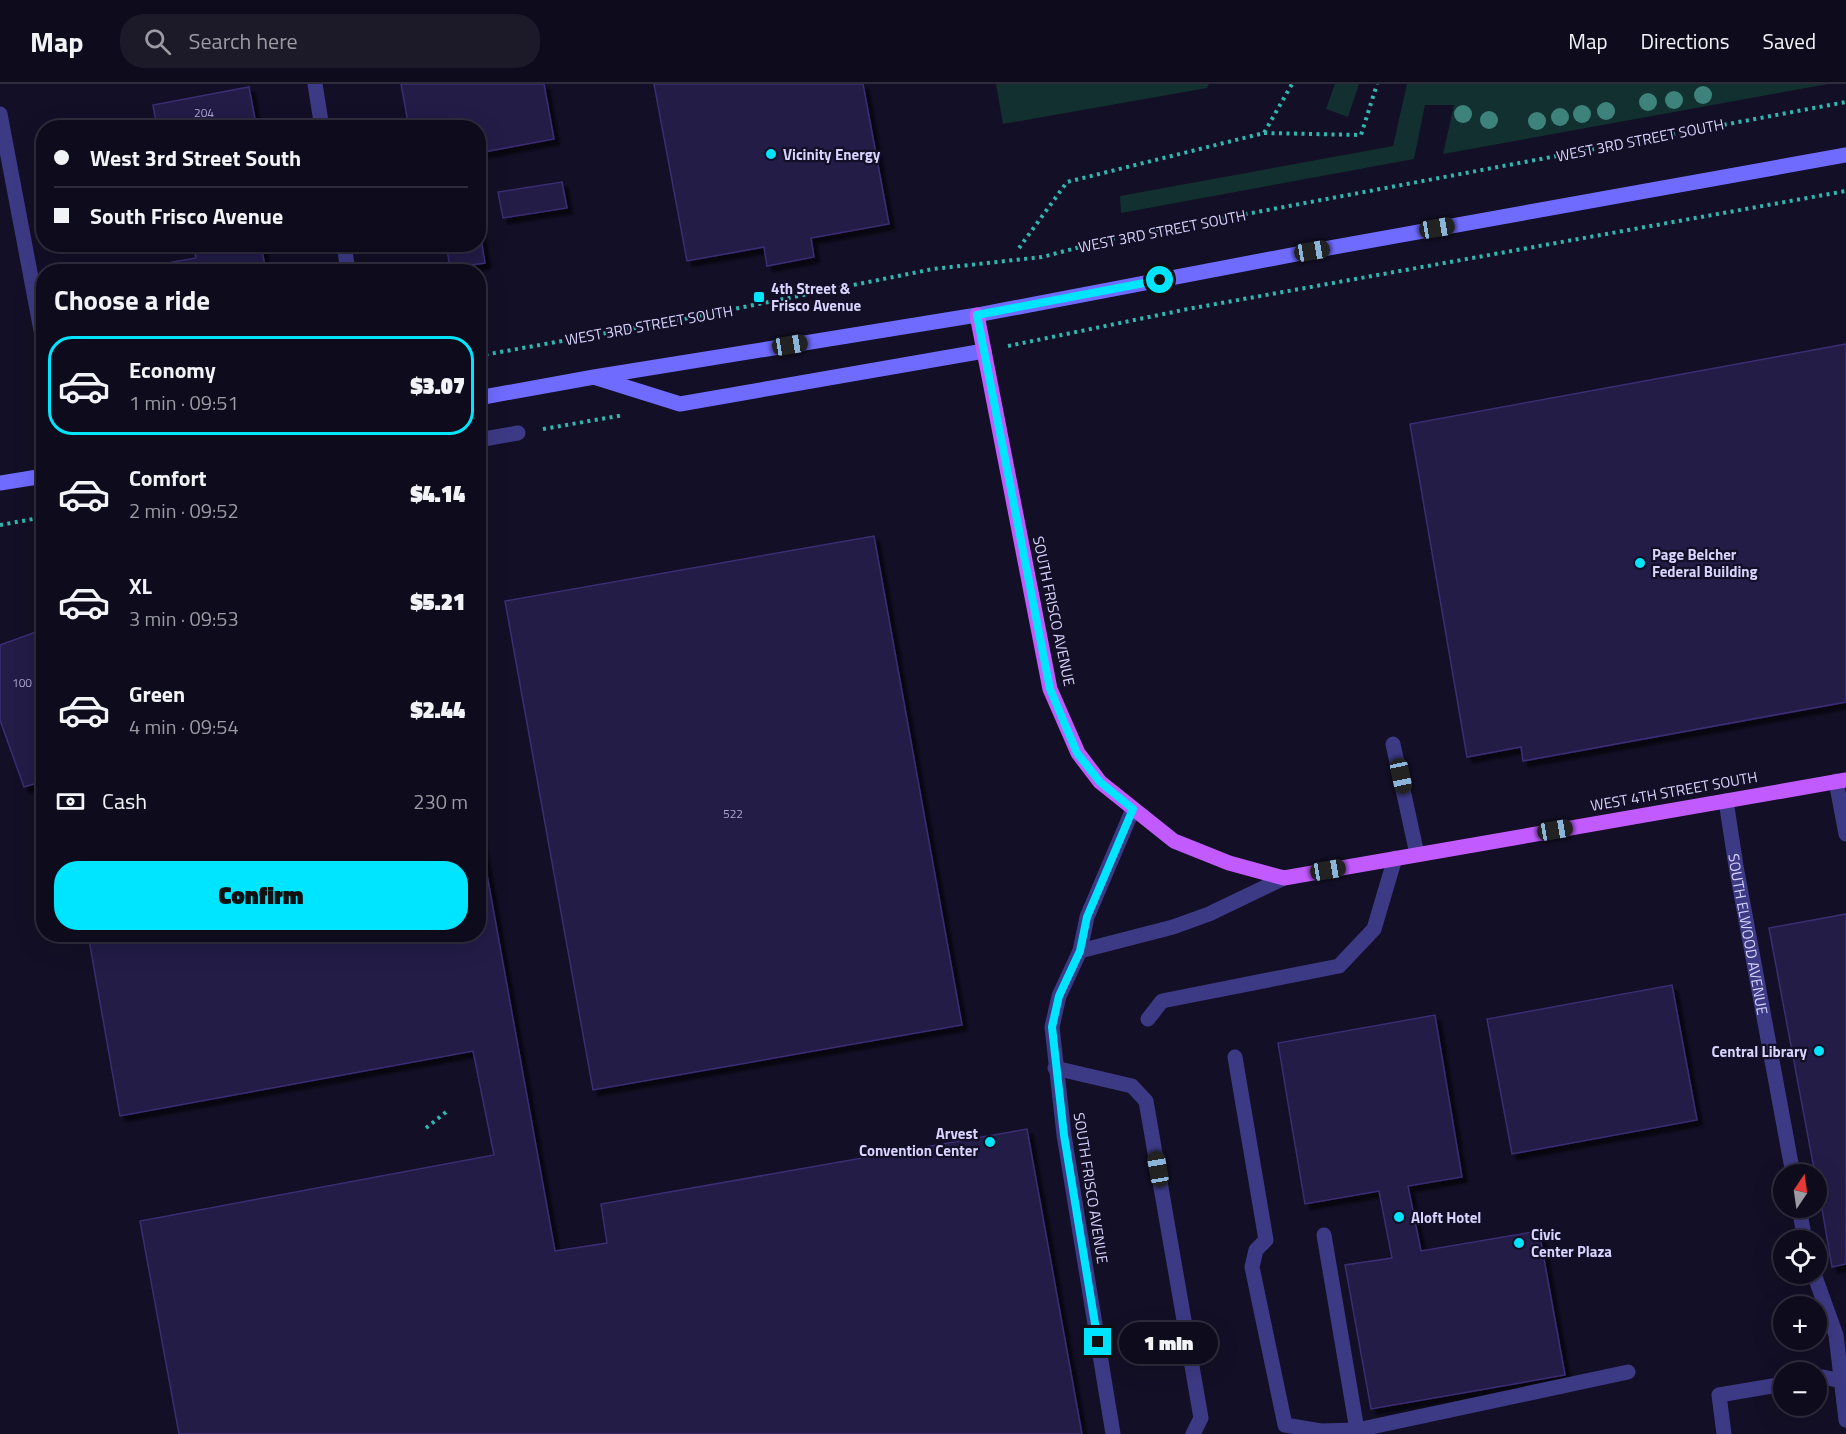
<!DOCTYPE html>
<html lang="en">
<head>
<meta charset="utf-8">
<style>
  :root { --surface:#0e0b1c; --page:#1c1929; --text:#f1f3f6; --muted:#9b9ba3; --line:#2e2b3b; --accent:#00e5ff }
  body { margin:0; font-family:"Titillium Web",sans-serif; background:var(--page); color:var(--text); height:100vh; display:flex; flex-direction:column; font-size:22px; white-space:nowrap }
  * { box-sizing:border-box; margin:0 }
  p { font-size:20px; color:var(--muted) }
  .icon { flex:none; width:33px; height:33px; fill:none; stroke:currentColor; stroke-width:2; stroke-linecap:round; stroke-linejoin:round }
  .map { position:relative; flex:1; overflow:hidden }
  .panel { position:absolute; left:36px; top:180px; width:450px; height:678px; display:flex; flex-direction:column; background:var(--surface); border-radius:24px; box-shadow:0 6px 24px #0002,0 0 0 2px var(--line) }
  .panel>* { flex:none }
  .banner { position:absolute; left:36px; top:36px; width:450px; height:132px; border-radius:24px; box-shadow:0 6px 24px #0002,0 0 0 2px var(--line); display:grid; align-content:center; height:132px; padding:0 18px; background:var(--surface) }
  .needle { width:39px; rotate:13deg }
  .buttons { position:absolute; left:1773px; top:1080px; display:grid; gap:12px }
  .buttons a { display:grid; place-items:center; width:54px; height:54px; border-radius:50%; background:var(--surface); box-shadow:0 6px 24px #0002,0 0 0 2px var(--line); font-size:30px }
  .end { position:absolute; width:27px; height:27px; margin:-14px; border:8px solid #00e5ff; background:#111; box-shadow:0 0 0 3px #111 }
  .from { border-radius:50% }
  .bubble { position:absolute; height:42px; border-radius:21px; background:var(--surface); box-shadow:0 6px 24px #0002,0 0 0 2px var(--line); font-size:20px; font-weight:800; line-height:42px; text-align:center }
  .car { position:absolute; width:18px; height:36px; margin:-18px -9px; border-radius:8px; box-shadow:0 0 4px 2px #0007; background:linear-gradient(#222 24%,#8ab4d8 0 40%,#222 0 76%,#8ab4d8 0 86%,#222 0) }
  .banner b { display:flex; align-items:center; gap:21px; height:57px; font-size:22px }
  .banner b+b { border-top:2px solid var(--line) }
  .banner i { width:15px; height:15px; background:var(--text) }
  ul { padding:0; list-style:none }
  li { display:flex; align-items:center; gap:18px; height:99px; margin:0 12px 9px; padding:0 6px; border:3px solid transparent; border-radius:24px }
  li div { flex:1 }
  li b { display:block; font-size:22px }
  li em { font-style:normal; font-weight:800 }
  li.active { border-color:var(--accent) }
  li>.icon { width:54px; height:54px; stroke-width:1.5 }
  h2 { padding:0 18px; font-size:27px; line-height:72px }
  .pay { display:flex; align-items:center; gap:15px; height:66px; padding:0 18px; font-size:22px }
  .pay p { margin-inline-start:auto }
  .button { display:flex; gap:12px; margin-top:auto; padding:12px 18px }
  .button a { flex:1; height:69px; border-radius:24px; background:var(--accent); color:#111; font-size:24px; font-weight:800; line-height:69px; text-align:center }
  header { display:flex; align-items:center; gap:36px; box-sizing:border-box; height:84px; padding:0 30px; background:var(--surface); border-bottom:2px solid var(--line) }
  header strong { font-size:28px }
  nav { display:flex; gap:33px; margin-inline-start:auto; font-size:21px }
  .search { width:420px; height:54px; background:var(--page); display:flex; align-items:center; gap:15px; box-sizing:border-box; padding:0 21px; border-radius:24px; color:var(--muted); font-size:22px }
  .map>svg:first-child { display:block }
</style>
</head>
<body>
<header>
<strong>Map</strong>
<div class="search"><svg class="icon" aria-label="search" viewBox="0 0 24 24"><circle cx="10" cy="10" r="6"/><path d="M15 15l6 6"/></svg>Search here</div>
<nav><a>Map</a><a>Directions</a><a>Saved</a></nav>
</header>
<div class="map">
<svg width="1846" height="1350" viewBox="0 0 1846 1350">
  <defs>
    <filter id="shadow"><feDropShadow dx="5.5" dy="5.5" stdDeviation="1.5" flood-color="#0009"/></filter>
  </defs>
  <rect width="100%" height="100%" fill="#130f26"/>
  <path fill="#12302f" d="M996 0H1209L1207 4 1003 40Z
    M1335 0H1359L1348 33 1326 25Z
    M1407 0H1828L1443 70 1454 21H1425L1414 75 1121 129 1120 112 1393 62Z"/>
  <path fill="#241b47" stroke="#3b2d73" stroke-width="1.5" filter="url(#shadow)" d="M401 0H544L554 55 478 69V44H409Z
    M654 0H863L889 140 811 154 814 173 767 182 764 163 687 177Z
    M249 3 255 35 211 44H157L153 21Z
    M249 39 250 44H224Z
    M562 98 567 124 503 134 498 108Z
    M478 137 485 179 450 184 446 160H478Z
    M193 160H261L266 188H115L196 174Z
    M1846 260V618L1523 677 1521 663 1467 673 1410 340Z
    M874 452 962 941 593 1006 505 517Z
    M44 545V697L24 703 0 636V561Z
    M478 741 555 1167 607 1159 601 1120 1027 1045 1082 1350H179L140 1137 494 1071 473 967 120 1032 88 850H478Z
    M1846 830V1180L1832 1183 1816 1090H1815L1769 844Z
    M1672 901 1697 1036 1512 1070 1487 935Z
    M1435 931 1462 1093 1408 1102 1421 1167 1539 1147 1565 1291 1371 1325 1345 1181 1392 1174 1379 1107 1305 1120 1278 959Z"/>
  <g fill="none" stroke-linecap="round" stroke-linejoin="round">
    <path stroke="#2fb8b0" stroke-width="4" stroke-dasharray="3 4.5" stroke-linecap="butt" d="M1264 49 1361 51 1377 0
      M1019 164 1067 98 1264 49 1292 0
      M1008 262 1188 225 1846 107
      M478 272 679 236 933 185 1042 173 1107 156 1846 18
      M543 345 624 331
      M0 441 44 433
      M426 1044 446 1028"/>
    <path stroke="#3d3a85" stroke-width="15" d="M0 30 44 262
      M478 356 518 349
      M1393 660 1417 770
      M1836 697 1846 750
      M1148 935 1162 917 1339 882 1374 845 1395 774
      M1235 973 1266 1156 1256 1166 1252 1183 1285 1341 1321 1347 1357 1346
      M1055 984 1132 1002 1146 1017 1201 1334 1193 1350
      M1324 1151 1357 1346 1628 1288"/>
    <g stroke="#3d3a85" stroke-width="15">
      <path d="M315 0 322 44"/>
      <path d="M344 160 348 188"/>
      <path id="s1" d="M1726 717 1736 782 1793 1090"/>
      <path d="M1080 867 1173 843 1209 830 1284 794"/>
      <path d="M1799 1124 1805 1156"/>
      <path d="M1814 1190 1836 1251 1846 1336"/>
      <path d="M1113 1350 1064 1051 1052 943 1059 912 1080 867 1087 833 1133 725"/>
      <path d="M1724 1350 1719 1311 1784 1300"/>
    </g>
    <path stroke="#6f6bff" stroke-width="15" d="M597 294 680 320 984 267
      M478 314 594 293 977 231 1312 167 1846 71
      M0 399 44 392"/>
    <path stroke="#c25bff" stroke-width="15" d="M977 231 1050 605 1078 669 1100 698 1174 757 1229 779 1284 794 1846 696"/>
    <path stroke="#3d3a85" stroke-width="15" d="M1816 1295 1823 1293 1846 1298"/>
  </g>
  <g fill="#3d827b">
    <circle cx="1703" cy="11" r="9"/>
    <circle cx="1674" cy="16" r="9"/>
    <circle cx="1648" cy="18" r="9"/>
    <circle cx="1606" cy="27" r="9"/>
    <circle cx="1463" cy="30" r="9"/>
    <circle cx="1582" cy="30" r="9"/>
    <circle cx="1560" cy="33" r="9"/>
    <circle cx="1489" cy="36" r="9"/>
    <circle cx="1537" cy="37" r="9"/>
  </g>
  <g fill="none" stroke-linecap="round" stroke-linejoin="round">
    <path stroke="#00e5ff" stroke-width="8" d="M1098 1258 1064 1051 1052 943 1059 912 1080 867 1087 833 1133 725 1100 698 1077 669 1050 605 977 231 1160 196"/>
  </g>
  <g fill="#00e5ff" stroke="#130f26" stroke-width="2">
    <circle cx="771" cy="70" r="6"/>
    <rect x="753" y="207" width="12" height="12" rx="3"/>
    <circle cx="1640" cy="479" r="6"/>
    <circle cx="1819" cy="967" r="6"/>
    <circle cx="990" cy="1058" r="6"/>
    <circle cx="1399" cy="1133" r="6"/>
    <circle cx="1519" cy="1159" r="6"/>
  </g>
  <g text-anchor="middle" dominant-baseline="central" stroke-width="4.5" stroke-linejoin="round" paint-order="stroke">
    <g font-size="12" fill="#aca6d1">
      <text x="204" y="28">204</text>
      <text x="22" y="598">100</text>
      <text x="733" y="729">522</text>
    </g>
    <g font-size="15" fill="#d9d4ff" stroke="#130f26">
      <text transform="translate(1640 56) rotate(-11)">WEST 3RD STREET SOUTH</text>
      <text transform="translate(1162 147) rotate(-11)">WEST 3RD STREET SOUTH</text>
      <text transform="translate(649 241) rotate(-10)">WEST 3RD STREET SOUTH</text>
      <text transform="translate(1054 527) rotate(78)">SOUTH FRISCO AVENUE</text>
      <text transform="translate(1674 707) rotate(-10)">WEST 4TH STREET SOUTH</text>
      <text stroke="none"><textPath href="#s1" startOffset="135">SOUTH ELWOOD AVENUE</textPath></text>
      <text transform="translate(1091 1104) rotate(81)">SOUTH FRISCO AVENUE</text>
    </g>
    <g font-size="15" font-weight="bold" fill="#d9d4ff" stroke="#130f26" text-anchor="start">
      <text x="783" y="70">Vicinity Energy</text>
      <text x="771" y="204">4th Street &amp;<tspan x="771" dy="17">Frisco Avenue</tspan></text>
      <text x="1652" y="470">Page Belcher<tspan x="1652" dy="17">Federal Building</tspan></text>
      <text x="1807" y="967" text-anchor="end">Central Library</text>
      <text x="978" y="1049" text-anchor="end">Arvest<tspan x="978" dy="17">Convention Center</tspan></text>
      <text x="1411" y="1133">Aloft Hotel</text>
      <text x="1531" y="1150">Civic<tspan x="1531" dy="17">Center Plaza</tspan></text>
    </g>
  </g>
</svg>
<div class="buttons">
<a><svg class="needle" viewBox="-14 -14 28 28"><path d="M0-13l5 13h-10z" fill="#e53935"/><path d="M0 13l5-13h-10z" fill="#9b9ba3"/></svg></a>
<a><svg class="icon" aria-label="locate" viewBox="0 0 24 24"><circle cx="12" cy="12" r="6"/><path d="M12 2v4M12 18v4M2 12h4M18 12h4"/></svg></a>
<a>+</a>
<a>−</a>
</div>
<i class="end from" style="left:1160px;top:196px"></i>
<i class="end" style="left:1098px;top:1258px"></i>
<div class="bubble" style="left:1119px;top:1238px;width:99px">1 min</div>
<i class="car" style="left:1437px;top:144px;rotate:80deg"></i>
<i class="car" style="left:1312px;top:167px;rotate:80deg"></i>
<i class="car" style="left:790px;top:261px;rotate:81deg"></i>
<i class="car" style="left:1401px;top:692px;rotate:168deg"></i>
<i class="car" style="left:1555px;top:746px;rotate:80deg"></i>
<i class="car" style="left:1328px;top:786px;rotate:80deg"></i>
<i class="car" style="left:1158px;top:1085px;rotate:350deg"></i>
<div class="banner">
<b><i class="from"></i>West 3rd Street South</b>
<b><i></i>South Frisco Avenue</b>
</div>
<section class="panel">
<h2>Choose a ride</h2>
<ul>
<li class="active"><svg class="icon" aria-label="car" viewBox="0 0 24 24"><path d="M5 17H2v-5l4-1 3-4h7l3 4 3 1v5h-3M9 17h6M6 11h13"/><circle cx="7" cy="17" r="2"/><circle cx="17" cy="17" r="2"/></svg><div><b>Economy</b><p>1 min · 09:51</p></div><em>$3.07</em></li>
<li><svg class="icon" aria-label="car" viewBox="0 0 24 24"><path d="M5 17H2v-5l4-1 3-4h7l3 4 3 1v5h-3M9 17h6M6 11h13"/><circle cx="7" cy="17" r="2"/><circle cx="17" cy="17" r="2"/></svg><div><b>Comfort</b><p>2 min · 09:52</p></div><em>$4.14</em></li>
<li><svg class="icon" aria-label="car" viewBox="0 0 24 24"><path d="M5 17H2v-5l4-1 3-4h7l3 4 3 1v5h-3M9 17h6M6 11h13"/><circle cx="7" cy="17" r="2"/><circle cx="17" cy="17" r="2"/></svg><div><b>XL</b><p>3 min · 09:53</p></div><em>$5.21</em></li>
<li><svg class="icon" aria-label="car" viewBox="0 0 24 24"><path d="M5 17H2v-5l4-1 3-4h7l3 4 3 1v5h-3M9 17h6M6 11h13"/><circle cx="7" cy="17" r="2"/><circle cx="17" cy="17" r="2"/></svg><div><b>Green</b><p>4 min · 09:54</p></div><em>$2.44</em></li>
</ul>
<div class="pay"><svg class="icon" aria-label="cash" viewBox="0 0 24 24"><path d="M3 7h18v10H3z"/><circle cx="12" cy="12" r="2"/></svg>Cash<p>230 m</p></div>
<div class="button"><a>Confirm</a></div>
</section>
</div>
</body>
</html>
